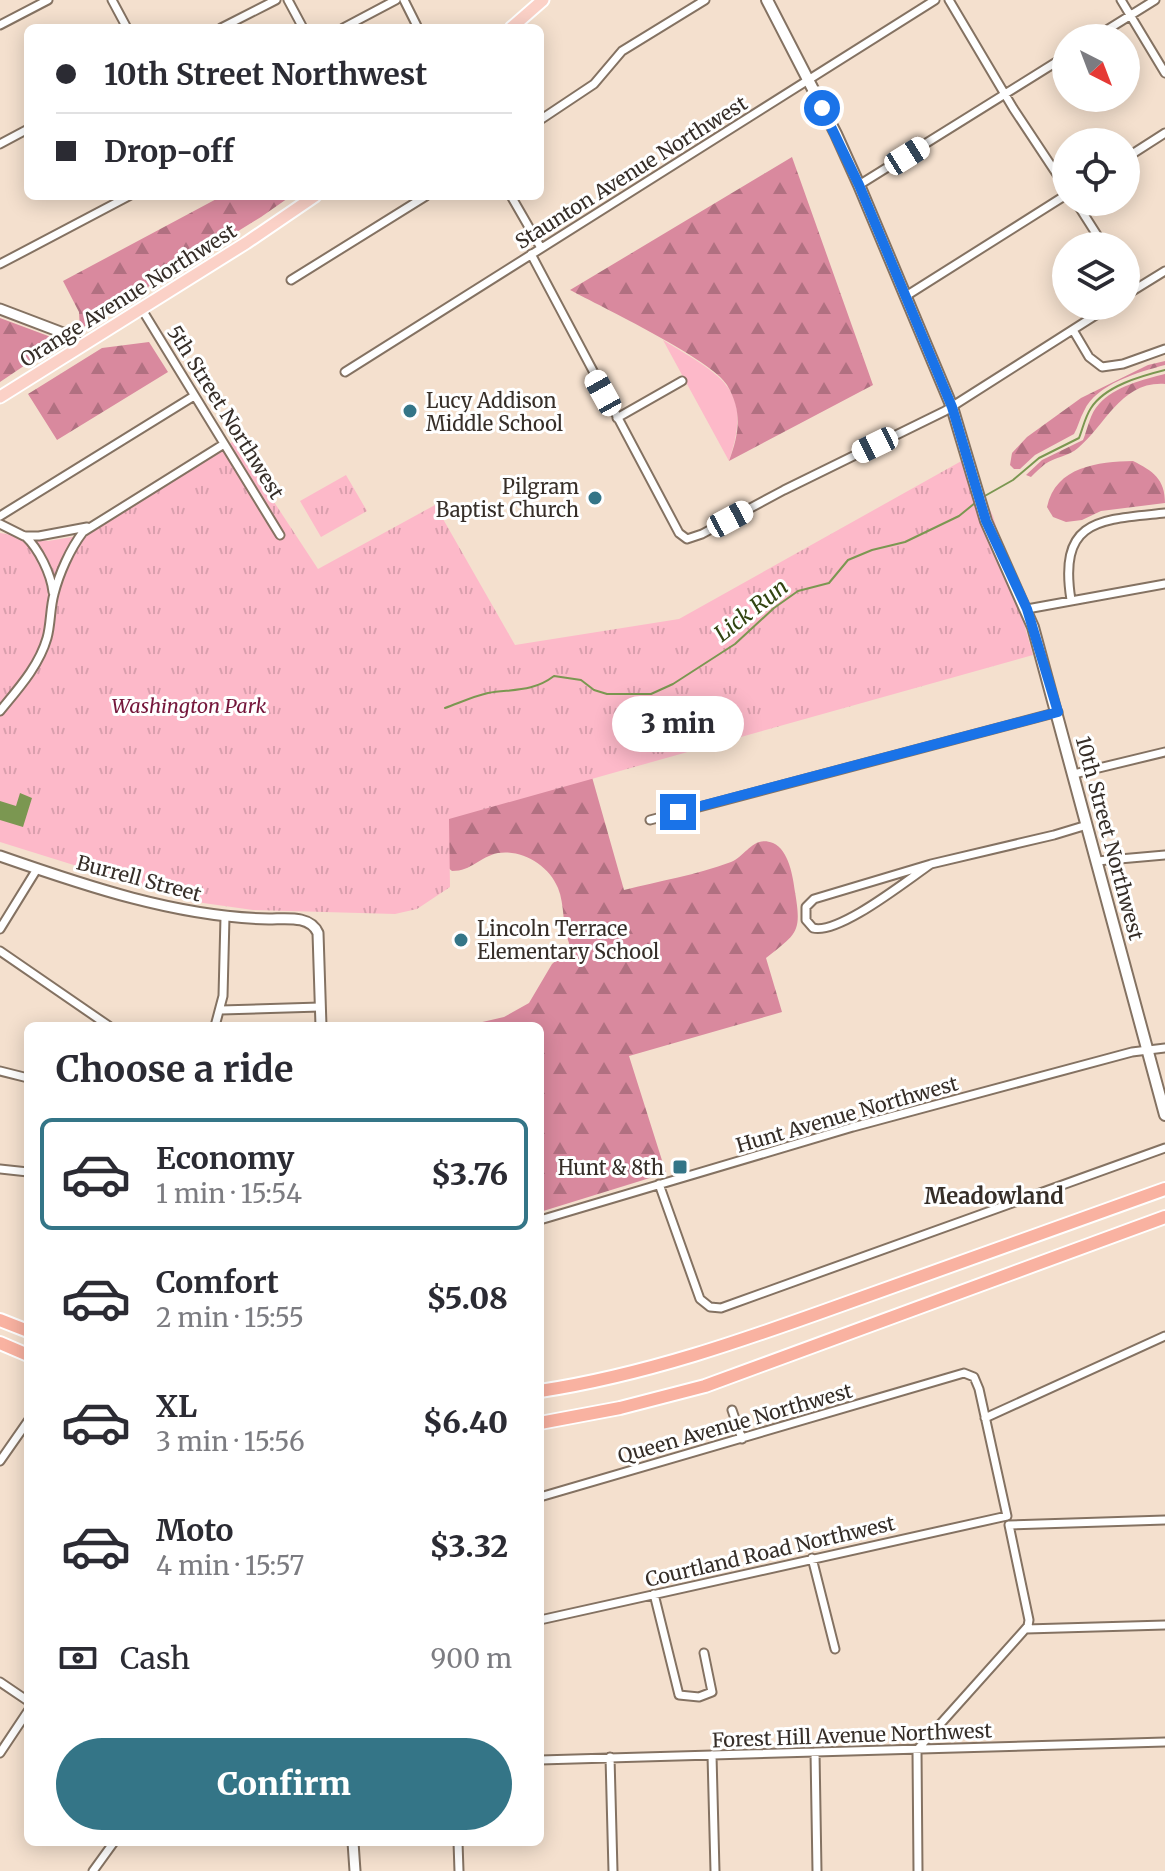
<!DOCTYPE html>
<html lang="en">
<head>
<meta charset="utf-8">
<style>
  :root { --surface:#fff; --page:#f2f2f3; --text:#2b2b33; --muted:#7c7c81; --line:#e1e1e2; --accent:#347587 }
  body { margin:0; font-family:Merriweather,serif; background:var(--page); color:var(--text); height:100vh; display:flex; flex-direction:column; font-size:30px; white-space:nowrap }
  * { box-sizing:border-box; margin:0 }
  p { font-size:26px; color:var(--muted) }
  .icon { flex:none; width:44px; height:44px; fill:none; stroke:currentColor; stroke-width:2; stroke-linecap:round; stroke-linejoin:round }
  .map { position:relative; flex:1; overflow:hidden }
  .drawer { position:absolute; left:24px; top:1022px; width:520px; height:824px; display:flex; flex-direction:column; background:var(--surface); border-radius:12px; box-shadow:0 4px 20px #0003 }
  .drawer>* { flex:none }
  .top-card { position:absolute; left:24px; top:24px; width:520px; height:176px; border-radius:12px; box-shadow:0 4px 20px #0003; display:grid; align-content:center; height:176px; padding:0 32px; background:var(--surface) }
  .needle { width:52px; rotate:138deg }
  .buttons { position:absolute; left:1052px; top:24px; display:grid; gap:16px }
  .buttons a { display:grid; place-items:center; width:88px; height:88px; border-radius:50%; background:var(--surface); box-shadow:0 4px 20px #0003; font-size:40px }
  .end { position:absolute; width:36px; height:36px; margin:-18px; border:10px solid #1a73e8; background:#fff; box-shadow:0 0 0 4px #fff }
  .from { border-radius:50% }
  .bubble { position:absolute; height:56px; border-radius:28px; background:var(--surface); box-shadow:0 4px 20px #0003; font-size:26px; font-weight:800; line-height:56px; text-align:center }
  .car { position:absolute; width:24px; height:48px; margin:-24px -12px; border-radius:10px; box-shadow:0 0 6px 2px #0007; background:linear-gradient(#fff 24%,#345 0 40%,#fff 0 76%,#345 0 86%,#fff 0) }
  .top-card b { display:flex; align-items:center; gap:28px; height:76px; font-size:30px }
  .top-card b+b { border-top:2px solid var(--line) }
  .top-card i { width:20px; height:20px; background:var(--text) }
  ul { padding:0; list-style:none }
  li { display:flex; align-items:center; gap:24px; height:112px; margin:0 16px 12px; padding:0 16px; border:4px solid transparent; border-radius:12px }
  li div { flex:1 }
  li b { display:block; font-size:30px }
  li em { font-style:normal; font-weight:800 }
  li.current { border-color:var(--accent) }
  li>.icon { width:72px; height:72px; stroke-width:1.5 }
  h2 { padding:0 32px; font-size:36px; line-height:96px }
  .pay { display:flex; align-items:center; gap:20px; height:88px; padding:0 32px; font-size:30px }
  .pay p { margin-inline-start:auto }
  .action { display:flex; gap:16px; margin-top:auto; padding:16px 32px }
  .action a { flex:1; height:92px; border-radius:48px; background:var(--accent); color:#fff; font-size:32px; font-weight:800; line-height:92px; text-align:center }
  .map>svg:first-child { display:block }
</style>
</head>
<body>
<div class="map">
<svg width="1165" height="1871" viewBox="0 0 1165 1871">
  <defs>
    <pattern id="forest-firs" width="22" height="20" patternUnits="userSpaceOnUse" patternTransform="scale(2)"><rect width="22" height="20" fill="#d9899e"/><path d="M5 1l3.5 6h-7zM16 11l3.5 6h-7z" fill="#b17081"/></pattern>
    <pattern id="park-tufts" width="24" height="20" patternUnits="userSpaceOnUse" patternTransform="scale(2)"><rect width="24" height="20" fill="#fdb9c9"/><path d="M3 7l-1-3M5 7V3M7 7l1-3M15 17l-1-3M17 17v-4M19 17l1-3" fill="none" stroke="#d99fad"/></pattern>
  </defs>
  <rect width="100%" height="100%" fill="#f4e0ce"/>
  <path fill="#fdb9c9" d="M663 340C719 375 755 387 729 461Z"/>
  <path fill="url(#forest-firs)" d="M792 157 873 385 729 461C739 434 743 412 727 385 714 361 600 306 570 290Z
    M222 196H291L261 217 80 329 79 312 63 281Z
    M0 318 51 337 54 342 52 347 0 382Z
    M149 342 168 372 57 440 28 394 102 348Z
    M1165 361V365C1139 372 1096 384 1084 411 1080 418 1078 427 1074 434L1035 455 1020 469H1014L1010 465 1012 453 1027 437 1081 398 1148 365Z
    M1165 374V384C1121 381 1106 425 1078 448 1069 456 1055 457 1045 464 1040 468 1035 473 1031 477L1026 475 1042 460 1083 440C1088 428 1090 413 1099 404 1114 387 1144 379 1165 374Z
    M1133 461C1153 471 1165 479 1165 503L1101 511 1082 520 1066 522 1053 517 1047 507C1056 466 1098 462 1133 461Z
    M592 777 624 890C659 881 697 875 731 862 746 856 753 835 773 843 789 850 793 877 795 892 802 933 797 933 766 958L782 1012 629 1056 666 1173 540 1212V1026H465L504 1017 529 1003 552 964 568 950 569 943C562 926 565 905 558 888 549 865 521 849 498 853 479 857 472 871 452 871L441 862 438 813Z"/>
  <path fill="url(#park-tufts)" d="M234 441 318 569 435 505 515 645 679 619 965 459 993 516 1033 655 449 819 450 887 417 909 395 914 253 910 189 901 0 842V533L48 541 72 537Z
    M346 475 367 511 321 537 300 501Z"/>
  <path fill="#7b9751" d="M20 793 32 798 23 827 0 820V801L16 806Z"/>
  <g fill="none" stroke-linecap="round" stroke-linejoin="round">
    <path stroke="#7b9751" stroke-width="2" d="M983 497 1013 480 1039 458 1079 438C1083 428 1085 417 1091 408 1105 386 1141 376 1165 370
      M445 708C459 703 474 696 488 693 513 689 533 692 554 676L581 680 594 690 607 694H651L673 684 735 644 774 608 798 591 829 583 848 560 872 550 905 542 959 516 975 503"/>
    <defs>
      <path id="minor" d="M112 0 127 28
        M288 0 303 28
        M404 0 418 28
        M949 0 1013 108 1066 188
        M1121 0 1165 73
        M0 25 48 0
        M221 28 276 0
        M343 28 396 0
        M1094 38 1155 0
        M540 120 594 84 622 51 705 0
        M0 144 28 129
        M1126 158 1165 133
        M859 185 1066 56
        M511 196 541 248
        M1076 202 1104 246
        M531 254 679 533 687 539 702 534 784 490 945 411 1110 306
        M0 264 129 196
        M291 280 426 196
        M1126 295 1165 271
        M906 296 1066 195
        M141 308 280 535
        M1073 330 1089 357 1102 367 1123 364 1165 349
        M345 372 935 0
        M617 418 682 381
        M0 516 194 396
        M0 524 24 536H39L87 527
        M25 536C39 549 51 574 53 592
        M1071 600C1058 518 1100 520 1165 513
        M1027 609 1165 584
        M0 711C18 689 39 666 47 638 51 624 50 608 54 594 59 574 70 549 83 532L224 444
        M1074 774 1165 752
        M650 820 1058 712
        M1097 861 1165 855
        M931 864C907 880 839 935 813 928L806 920V907L814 899Z
        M931 864 1054 835 1087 825
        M0 929 37 869
        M0 951 109 1026
        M221 1010 320 1007
        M215 1026 223 996 225 917
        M0 1071 28 1078
        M0 1169 28 1172
        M659 1184 700 1299 710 1307 721 1308 1165 1148
        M540 1220 853 1127 1132 1052 1165 1048
        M732 1410 742 1439
        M985 1418 1165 1336
        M0 1461 28 1421
        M540 1497 964 1373 974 1377 979 1389 1007 1516 540 1620
        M812 1558 835 1649
        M654 1594 679 1695 699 1697 712 1692 704 1653
        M1026 1629 1165 1625
        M0 1682 28 1701
        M815 1752 817 1871
        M0 1753 28 1711
        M712 1755 715 1871
        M610 1757 613 1871
        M540 1760 1165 1742
        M458 1842 459 1871
        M93 1871 114 1842
        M918 1871 917 1750 1028 1626 1029 1620 1009 1525 1165 1520"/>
      <path id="tertiary" d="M0 309 71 336 80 345
        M0 856C86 886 177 917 269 919 286 919 310 915 318 933L321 1026
        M353 1842 355 1871"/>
      <path id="secondary" d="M767 0 836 134 859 185 952 407 986 521 1033 627 1165 1115"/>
      <path id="primary" d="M511 28 543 0
        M0 397 246 243 315 196"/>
      <path id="motorway" d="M0 1320 28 1331
        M0 1343 28 1355
        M540 1391C645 1375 744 1340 844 1304 951 1266 1058 1228 1165 1189
        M540 1423 620 1408 705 1386 1165 1217"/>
    </defs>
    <use href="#minor" stroke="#847262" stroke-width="11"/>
    <use href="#tertiary" stroke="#847262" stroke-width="13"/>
    <use href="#secondary" stroke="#847262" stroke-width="14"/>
    <use href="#primary" stroke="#fff" stroke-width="15"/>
    <use href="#motorway" stroke="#fff" stroke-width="16"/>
    <use href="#minor" stroke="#fff" stroke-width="7"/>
    <use href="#tertiary" stroke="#fff" stroke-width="9"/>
    <use href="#secondary" stroke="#fff" stroke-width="10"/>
    <use href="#primary" stroke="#fbd1c7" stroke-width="11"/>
    <use href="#motorway" stroke="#f9b2a1" stroke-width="12"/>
  </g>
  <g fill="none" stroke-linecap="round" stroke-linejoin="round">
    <path stroke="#1a73e8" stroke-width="10" d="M678 812 1058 712 1027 609 986 521 952 407 859 185 822 108"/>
  </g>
  <g fill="#347587" stroke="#fff" stroke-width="3">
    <circle cx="410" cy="411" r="8"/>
    <circle cx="595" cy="498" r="8"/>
    <circle cx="461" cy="940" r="8"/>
    <rect x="672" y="1159" width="16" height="16" rx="4"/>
  </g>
  <g text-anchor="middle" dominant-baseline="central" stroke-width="6" stroke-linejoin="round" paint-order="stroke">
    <g font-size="20" fill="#362e28" stroke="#fff">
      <text transform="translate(631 172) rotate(-32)">Staunton Avenue Northwest</text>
      <text transform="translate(128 295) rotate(-32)">Orange Avenue Northwest</text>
      <text transform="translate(226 412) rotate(58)">5th Street Northwest</text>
      <text transform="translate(1110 838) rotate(75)">10th Street Northwest</text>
      <text transform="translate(139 878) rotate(15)">Burrell Street</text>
      <text transform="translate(847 1114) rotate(-16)">Hunt Avenue Northwest</text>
      <text transform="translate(735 1423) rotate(-16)">Queen Avenue Northwest</text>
      <text transform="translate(770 1551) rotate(-13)">Courtland Road Northwest</text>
      <text transform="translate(852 1735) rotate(-2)">Forest Hill Avenue Northwest</text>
    </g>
    <g font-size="20" fill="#362e28" stroke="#fff" text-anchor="start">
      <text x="426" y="400">Lucy Addison<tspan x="426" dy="23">Middle School</tspan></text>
      <text x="579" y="486" text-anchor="end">Pilgram<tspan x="579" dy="23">Baptist Church</tspan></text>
      <text x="477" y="928">Lincoln Terrace<tspan x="477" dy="23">Elementary School</tspan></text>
      <text x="664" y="1167" text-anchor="end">Hunt &amp; 8th</text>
    </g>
    <g font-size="20" font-style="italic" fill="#75173b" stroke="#fff">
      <text x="189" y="705">Washington Park</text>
    </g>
    <g font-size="22" font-style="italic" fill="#324411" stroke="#fff">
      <text transform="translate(751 610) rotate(-38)">Lick Run</text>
    </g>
    <g font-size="22" font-weight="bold" fill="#362e28" stroke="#fff">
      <text x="994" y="1196">Meadowland</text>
    </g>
  </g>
</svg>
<div class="buttons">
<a><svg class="needle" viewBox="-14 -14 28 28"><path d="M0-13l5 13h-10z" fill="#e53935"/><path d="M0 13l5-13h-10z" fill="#7c7c81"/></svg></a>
<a><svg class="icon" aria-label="locate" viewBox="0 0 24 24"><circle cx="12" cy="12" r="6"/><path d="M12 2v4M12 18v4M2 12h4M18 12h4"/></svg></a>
<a><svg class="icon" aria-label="layers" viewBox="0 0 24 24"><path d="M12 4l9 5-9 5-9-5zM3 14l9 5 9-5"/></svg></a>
</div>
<i class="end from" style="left:822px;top:108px"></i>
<i class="end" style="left:678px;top:812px"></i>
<div class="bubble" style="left:612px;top:696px;width:132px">3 min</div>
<i class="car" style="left:907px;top:156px;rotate:58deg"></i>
<i class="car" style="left:603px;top:393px;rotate:331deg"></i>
<i class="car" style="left:875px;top:445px;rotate:244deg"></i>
<i class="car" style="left:730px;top:519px;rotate:62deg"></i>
<div class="top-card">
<b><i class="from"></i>10th Street Northwest</b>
<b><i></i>Drop-off</b>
</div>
<section class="drawer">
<h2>Choose a ride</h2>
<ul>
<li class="current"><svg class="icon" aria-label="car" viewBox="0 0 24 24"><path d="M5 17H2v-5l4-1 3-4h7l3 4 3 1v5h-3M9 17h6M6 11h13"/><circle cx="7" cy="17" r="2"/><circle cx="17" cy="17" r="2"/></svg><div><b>Economy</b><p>1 min · 15:54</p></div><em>$3.76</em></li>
<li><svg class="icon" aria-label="car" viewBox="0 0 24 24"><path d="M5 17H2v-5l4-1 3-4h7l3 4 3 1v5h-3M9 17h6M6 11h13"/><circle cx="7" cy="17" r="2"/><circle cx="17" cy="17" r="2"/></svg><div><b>Comfort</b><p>2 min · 15:55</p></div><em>$5.08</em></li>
<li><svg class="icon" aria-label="car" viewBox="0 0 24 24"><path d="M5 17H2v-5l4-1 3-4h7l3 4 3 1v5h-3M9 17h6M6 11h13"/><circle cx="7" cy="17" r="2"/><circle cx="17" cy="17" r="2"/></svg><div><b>XL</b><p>3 min · 15:56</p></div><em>$6.40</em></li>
<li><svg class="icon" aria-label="car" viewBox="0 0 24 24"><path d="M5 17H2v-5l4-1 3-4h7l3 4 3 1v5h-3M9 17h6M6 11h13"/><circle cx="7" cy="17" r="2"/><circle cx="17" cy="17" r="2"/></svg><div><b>Moto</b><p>4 min · 15:57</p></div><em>$3.32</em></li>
</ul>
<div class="pay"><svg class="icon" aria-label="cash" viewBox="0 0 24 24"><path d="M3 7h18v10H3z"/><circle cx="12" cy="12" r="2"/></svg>Cash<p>900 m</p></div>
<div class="action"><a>Confirm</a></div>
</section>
</div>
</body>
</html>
